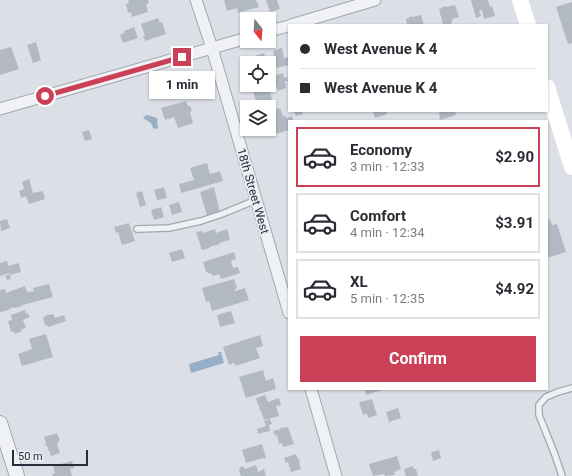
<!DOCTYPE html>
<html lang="en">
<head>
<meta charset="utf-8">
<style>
  :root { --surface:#fff; --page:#f7f7f7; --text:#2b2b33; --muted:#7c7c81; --line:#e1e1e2; --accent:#cc4057 }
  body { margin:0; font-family:Roboto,sans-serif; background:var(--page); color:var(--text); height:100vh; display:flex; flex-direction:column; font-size:15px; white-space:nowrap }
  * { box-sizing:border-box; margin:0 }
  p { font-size:13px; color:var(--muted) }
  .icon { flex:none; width:22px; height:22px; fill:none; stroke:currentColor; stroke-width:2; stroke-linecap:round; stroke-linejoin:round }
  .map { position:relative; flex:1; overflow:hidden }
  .drawer { position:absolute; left:288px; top:120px; width:260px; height:270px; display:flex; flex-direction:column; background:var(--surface); border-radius:0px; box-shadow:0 1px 3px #0004 }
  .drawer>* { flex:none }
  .banner { position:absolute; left:288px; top:24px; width:260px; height:88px; border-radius:0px; box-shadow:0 1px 3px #0004; display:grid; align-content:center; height:88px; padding:0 12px; background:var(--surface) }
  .needle { width:26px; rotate:163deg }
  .fabs { position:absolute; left:240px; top:12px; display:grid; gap:8px }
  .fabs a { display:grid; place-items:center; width:36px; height:36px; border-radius:0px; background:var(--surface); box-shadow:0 1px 3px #0004; font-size:20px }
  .scale { position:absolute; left:12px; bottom:10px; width:76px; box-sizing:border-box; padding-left:4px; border:2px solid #262e3c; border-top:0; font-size:11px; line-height:14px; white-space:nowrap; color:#262e3c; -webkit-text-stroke:3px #ebeff4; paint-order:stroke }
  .end { position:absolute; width:18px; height:18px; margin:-9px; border:5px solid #cc4057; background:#fff; box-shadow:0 0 0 2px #fff }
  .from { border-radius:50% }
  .bubble { position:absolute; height:28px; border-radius:0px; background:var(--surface); box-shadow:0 1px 3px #0004; font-size:13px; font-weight:700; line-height:28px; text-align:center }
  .banner b { display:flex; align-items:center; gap:14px; height:38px; font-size:15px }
  .banner b+b { border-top:1px solid var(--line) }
  .banner i { width:10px; height:10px; background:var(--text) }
  ul { padding:7px 0 0; list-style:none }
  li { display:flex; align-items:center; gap:12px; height:60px; margin:0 8px 6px; padding:0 4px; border:2px solid var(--line); border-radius:0px }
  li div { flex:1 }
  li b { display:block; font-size:15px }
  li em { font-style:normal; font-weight:700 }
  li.on { border-color:var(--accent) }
  li>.icon { width:36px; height:36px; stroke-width:1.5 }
  .primary-button { display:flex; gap:8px; margin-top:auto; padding:8px 12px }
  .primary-button a { flex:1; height:46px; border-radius:0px; background:var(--accent); color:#fff; font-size:16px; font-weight:700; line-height:46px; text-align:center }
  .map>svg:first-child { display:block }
</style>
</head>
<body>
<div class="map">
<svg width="572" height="476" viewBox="0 0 572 476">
  <rect width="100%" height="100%" fill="#dce0e6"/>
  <path fill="#97aec7" d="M146 115 151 116 157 118 158 128 155 129 153 128 151 123 143 118Z
    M218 352H221L224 363 191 373 189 364 219 355Z"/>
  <path fill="#b3b9c3" d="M128 0H148L149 3 146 4 148 12 132 17 131 12 128 13 126 4 129 3Z
    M224 0H256L259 7 238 13 237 8 227 11Z
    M266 0H277L280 9 270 12Z
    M471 0H488L490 7 492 6 495 16 484 19 482 10 479 11 481 16 476 18Z
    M572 2V43L568 44 556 7Z
    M455 5 459 17 452 19V22L451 23 452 25H443L439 9 445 6 446 7Z
    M421 15 424 25H407L406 19 412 16V17Z
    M158 18 160 23 162 22 166 34 145 41 143 36H145L141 24Z
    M134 27 138 38 123 43 120 35 124 33V31Z
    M36 42 41 60 33 63 27 45Z
    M11 47 19 69 0 75V50Z
    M282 48 284 58 289 57V65L276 68 274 60H275L273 51Z
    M264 53 267 63H251L257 60 255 56Z
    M283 73 284 78 287 77 288 81H285L286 88 278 91 273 76Z
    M265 87H269L273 104 263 107H255L253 101H256L253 91Z
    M186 101 188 106H190L192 111 190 112 193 123 178 128 174 117 165 120 161 108Z
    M280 108 283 116 285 115 286 118 292 116 293 121H289V130L275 134 271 121 269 122V111Z
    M294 111H302L303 114 296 116Z
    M376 111H386L387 114 375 118 373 112Z
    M439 111H455L456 115 440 120 439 113H440Z
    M89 130 92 139 85 141 82 132Z
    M207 163 210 174 220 171 223 181 181 193 179 184 194 180 190 168Z
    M29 179 33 193 43 191 45 199 29 204 26 196 21 198 19 191 24 189 22 182Z
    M164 187 167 198 157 200 154 190Z
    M214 187 220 213 207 216 200 192Z
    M142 191 146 205 140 207 136 193Z
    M179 202 182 212 172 215 169 205Z
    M161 207 164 217 154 220 151 210Z
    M7 219 10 228 1 231 0 221Z
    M550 219 552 225 557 224 566 252 547 258V220Z
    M129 223 135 241 122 245 118 232 116 233 114 227Z
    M215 229 216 233 227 229 230 239 229 240 219 243 220 244 209 247 210 248 202 250 196 232 202 231 203 233Z
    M182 249 185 258 172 262 169 253Z
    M234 252 236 259 231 261 233 268 238 267 240 273 221 279 219 274 213 276 212 274 206 272 203 262Z
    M7 261 8 266 19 263 21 272 10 275 11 279 7 280 5 276 10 274V273L0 276V263Z
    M234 279 237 288 235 289V291L245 288 249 300 212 311 209 301 206 302 202 288Z
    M49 284 53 297 23 305H22V306L14 308V307L9 309V310L0 312V290L5 289 6 293 25 286 27 292 34 291 33 288Z
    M25 310 26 314 28 313 30 317 23 320 26 328 21 329 22 331 15 334 14 332H11L8 321 12 320 11 315Z
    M231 311 235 323 220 327 217 315Z
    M48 314V315L53 314 55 318 64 315 66 321 48 327 47 325 45 326 43 318Z
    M46 334 53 357 22 366 18 354 32 349 29 339Z
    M260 335 263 346 256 348 260 358 236 366 235 364H234L233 363H232V364L229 365 223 347Z
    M263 370 266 381 273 378 276 389 246 398 239 377Z
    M365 389H385L366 395Z
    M265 395 268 402 279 398 281 405 276 406 279 416 264 420 260 409H259V407H260L259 405 258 406 256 398Z
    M372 399 377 415 368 418 367 414 363 415 359 402Z
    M398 408 401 418 389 422 386 412Z
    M270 419 272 424 269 425 270 431 258 434 257 429 266 426 264 421Z
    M280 427H282V428L288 427 294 444 283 447 282 443 279 444 277 435 275 436 273 431 281 429Z
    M57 433 60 441H58V443L57 444 60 453 51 456 47 446H46L45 443H46L44 437Z
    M262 444 266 458 264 459 263 458 246 463 242 450Z
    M439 450 441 458 433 461 431 452Z
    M296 454 298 459H299L300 462 299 463 301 469 291 472 288 462 286 463 284 458Z
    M397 456 401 469 394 472 395 475 385 476 384 474 373 476 369 464Z
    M72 461 74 468 70 469 72 476H53L52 474 55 473 53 466Z
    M256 465 258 472 264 469 266 476H241L239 471 240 470 239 468 243 466 245 469Z
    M413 466 414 469H416L418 476H406L404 469Z"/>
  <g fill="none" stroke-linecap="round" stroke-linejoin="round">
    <defs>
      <path id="service" d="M137 229 169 228 201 221 222 214 256 200
        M562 476 555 455 539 415V405L546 397 558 392 572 388"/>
      <path id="minor" d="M196 0 212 48 289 313
        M291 25 375 0
        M269 31 289 26
        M0 109 247 38
        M311 389 336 476"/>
      <path id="tertiary" d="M0 423 17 476"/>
    </defs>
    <use href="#service" stroke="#a2a7b0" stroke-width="8"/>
    <use href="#minor" stroke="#a2a7b0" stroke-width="13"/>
    <use href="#tertiary" stroke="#a2a7b0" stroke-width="16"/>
    <use href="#service" stroke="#eff1f5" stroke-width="5.5"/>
    <use href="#minor" stroke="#eff1f5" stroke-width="11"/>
    <use href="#tertiary" stroke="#eff1f5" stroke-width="14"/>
    <path stroke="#fff" stroke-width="16" d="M520 0 528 25
      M547 87 572 167"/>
  </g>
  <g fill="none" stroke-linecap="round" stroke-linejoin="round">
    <path stroke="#cc4057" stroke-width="5" d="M45 96 182 57"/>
  </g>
  <g text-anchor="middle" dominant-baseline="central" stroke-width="3.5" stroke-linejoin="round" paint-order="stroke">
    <g font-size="12" fill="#262e3c" stroke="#ebeff4">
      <text transform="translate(253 191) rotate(74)">18th Street West</text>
    </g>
  </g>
</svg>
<div class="fabs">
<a><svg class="needle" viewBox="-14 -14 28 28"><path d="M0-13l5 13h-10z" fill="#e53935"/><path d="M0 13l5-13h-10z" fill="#7c7c81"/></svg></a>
<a><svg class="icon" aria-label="locate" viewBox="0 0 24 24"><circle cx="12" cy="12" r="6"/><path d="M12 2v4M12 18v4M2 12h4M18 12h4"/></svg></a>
<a><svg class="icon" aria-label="layers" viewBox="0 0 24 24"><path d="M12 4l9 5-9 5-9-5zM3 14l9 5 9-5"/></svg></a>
</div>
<div class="scale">50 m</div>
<i class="end from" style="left:45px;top:96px"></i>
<i class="end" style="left:182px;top:57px"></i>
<div class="bubble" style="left:149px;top:71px;width:66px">1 min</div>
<div class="banner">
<b><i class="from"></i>West Avenue K 4</b>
<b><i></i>West Avenue K 4</b>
</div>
<section class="drawer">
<ul>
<li class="on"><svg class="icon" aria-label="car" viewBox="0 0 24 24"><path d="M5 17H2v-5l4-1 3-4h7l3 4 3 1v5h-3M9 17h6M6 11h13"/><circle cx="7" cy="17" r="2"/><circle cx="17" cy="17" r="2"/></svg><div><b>Economy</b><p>3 min · 12:33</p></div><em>$2.90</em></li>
<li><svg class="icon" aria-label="car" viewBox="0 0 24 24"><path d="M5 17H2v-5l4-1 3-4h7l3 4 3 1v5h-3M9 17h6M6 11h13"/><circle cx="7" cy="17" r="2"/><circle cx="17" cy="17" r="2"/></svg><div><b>Comfort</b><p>4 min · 12:34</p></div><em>$3.91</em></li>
<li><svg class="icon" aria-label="car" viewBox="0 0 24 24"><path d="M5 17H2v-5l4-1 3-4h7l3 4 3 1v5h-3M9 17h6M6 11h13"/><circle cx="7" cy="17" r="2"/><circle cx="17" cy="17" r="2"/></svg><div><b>XL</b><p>5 min · 12:35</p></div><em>$4.92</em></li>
</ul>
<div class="primary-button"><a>Confirm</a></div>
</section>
</div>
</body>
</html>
